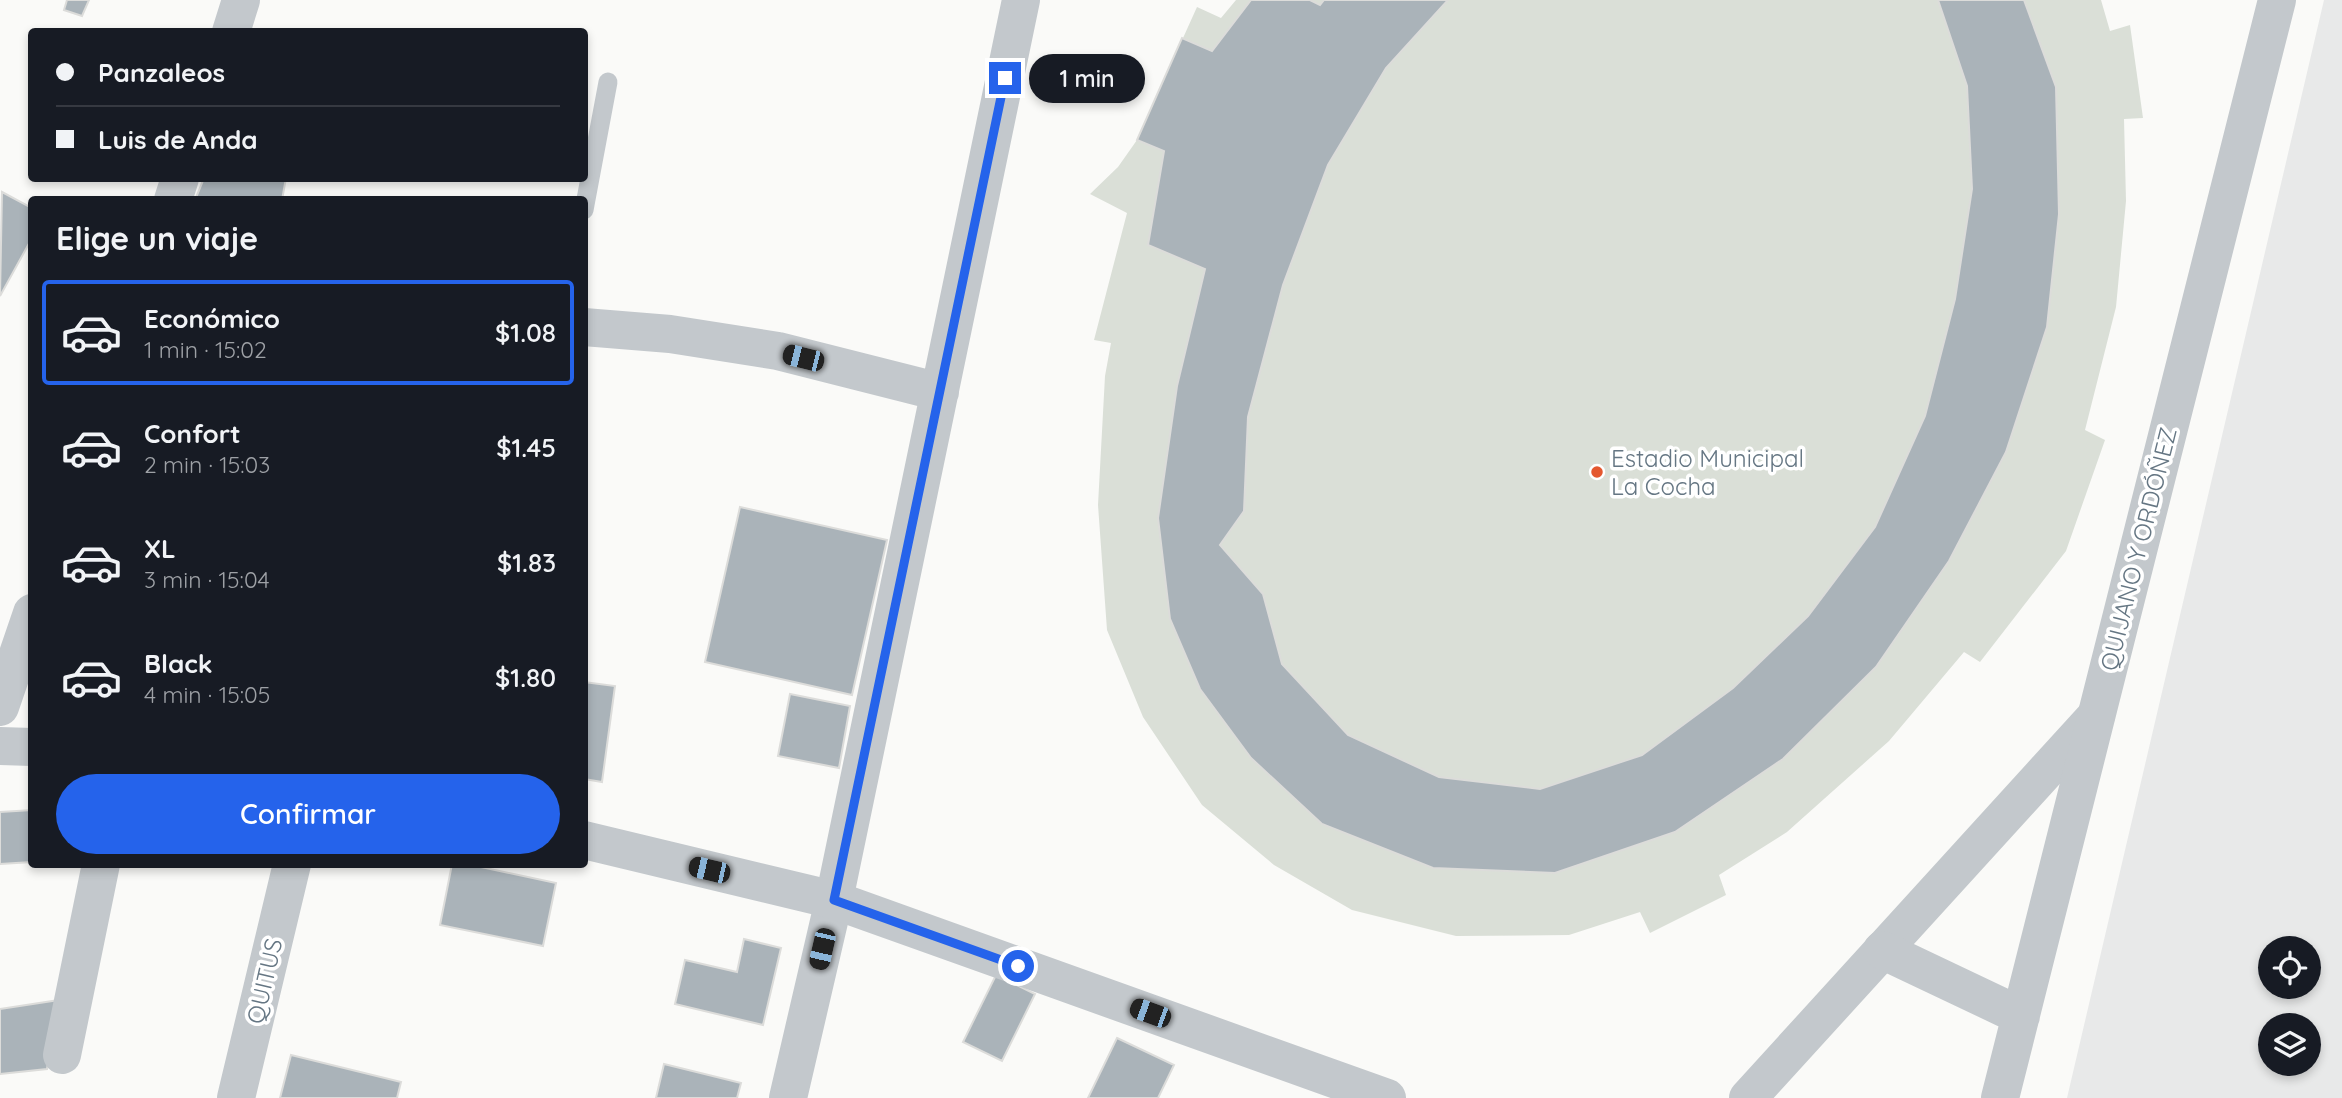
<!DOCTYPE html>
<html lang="es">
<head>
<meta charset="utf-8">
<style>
  :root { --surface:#171b24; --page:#242831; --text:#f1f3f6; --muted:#9ea1a6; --line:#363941; --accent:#2563eb }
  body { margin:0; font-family:Quicksand,sans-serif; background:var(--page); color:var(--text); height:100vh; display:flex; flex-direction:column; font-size:26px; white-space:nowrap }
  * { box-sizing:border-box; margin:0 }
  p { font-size:23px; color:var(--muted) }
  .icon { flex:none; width:38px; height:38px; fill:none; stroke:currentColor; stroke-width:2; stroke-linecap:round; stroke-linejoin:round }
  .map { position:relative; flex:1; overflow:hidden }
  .panel { position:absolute; left:28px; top:196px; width:560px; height:672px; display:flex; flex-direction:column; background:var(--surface); border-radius:7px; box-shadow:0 4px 10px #0003 }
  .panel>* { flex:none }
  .hud { position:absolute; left:28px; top:28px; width:560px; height:154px; border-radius:7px; box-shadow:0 4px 10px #0003; display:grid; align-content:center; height:154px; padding:0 28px; background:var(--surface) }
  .buttons { position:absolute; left:2258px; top:936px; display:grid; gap:14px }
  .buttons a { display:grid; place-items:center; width:63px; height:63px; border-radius:50%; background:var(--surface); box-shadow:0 4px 10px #0003; font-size:35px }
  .end { position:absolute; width:32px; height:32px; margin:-16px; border:9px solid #2563eb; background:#fff; box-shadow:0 0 0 4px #fff }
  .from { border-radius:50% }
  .bubble { position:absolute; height:49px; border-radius:24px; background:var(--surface); box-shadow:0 4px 10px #0003; font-size:23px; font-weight:600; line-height:49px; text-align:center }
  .car { position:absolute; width:21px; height:42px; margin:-21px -10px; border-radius:9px; box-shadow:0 0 5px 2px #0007; background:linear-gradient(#222 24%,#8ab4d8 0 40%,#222 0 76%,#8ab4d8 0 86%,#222 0) }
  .hud b { display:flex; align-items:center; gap:24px; height:66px; font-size:26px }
  .hud b+b { border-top:2px solid var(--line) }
  .hud i { width:18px; height:18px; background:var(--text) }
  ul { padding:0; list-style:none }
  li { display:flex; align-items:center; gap:21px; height:105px; margin:0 14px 10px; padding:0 14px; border:4px solid transparent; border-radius:7px }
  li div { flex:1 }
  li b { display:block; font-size:26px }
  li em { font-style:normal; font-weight:600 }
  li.active { border-color:var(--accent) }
  li>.icon { width:63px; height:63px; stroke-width:1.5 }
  h2 { padding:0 28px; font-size:32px; line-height:84px }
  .primary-button { display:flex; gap:14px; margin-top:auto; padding:14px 28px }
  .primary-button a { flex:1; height:80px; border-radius:42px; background:var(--accent); color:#fff; font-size:28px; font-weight:600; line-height:80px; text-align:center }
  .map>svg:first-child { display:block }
</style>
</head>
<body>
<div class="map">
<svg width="2342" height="1098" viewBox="0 0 2342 1098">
  <rect width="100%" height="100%" fill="#fafaf8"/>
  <path fill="#e8e9e9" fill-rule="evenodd" d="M2324 0H2342V1098H2067ZM2270 948H2308V987H2270ZM2270 1026H2308V1064H2270Z"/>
  <path fill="#dadfd7" d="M1236 0H2101L2110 31 2130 25 2143 118 2124 119 2126 201 2116 307 2085 430 2105 440 2066 551 1980 662 1964 652 1889 741 1787 832 1719 875 1726 895 1650 933 1640 912 1569 935 1456 936 1352 910 1274 865 1202 805 1143 717 1107 630 1098 505 1105 376 1111 343 1094 340 1127 213 1090 194 1118 167 1137 140 1197 7 1221 18Z"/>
  <path fill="#aab3b9" stroke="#dcdcda" stroke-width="2" d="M67 0H89L82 16 64 10Z
    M1251 0H1310L1320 5 1324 0H1448L1386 68 1328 165 1283 285 1248 417 1244 511 1220 545 1263 594 1282 664 1348 735 1439 777 1540 789 1642 755 1733 688 1808 616 1875 527 1925 416 1955 299 1972 189 1967 86 1938 0H2024L2056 87 2059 214 2047 327 2006 452 1949 561 1876 667 1783 759 1675 832 1555 873 1433 868 1322 824 1251 758 1200 689 1170 619 1158 518 1177 386 1205 269 1148 245 1164 151 1137 140 1182 38 1212 51Z
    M204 178H286L282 200H195Z
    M2 192 32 208V238L0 296Z
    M740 507 887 540 852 695 705 662Z
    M584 682 615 686 602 782 584 779Z
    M790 694 850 706 839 768 778 756Z
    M32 810V862L0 864V812Z
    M452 864H467L556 883 543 946 440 925Z
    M744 939 781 948 763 1025 675 1004 685 960 737 972Z
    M996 975 1035 994 1002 1061 963 1042Z
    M59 1000 47 1069 0 1074V1009Z
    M1117 1038 1174 1065 1158 1098H1088Z
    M291 1055 401 1082 397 1098H280Z
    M664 1064 741 1083 737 1098H656Z"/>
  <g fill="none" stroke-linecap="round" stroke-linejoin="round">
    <path stroke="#c3c8cc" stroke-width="19" d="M584 210 608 82"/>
    <path stroke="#c3c8cc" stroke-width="38" d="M231 32 241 0
      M173 200 180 178
      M584 327 670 334 778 351 940 392
      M0 707 32 613
      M62 1055 101 864
      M236 1098 292 864
      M788 1098 834 900 1021 0
      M1748 1098 2096 716"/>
    <path stroke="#c3c8cc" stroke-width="38" d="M0 746 32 747
      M584 840 834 900 1387 1098
      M1882 950 2021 1016
      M2000 1098 2277 0"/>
  </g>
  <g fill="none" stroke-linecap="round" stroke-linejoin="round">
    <path stroke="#2563eb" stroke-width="9" d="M1005 78 834 900 1018 966"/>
  </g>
  <circle fill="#e4572e" stroke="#fff" stroke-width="2.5" cx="1597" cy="472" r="7"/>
  <g text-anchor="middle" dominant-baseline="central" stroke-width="7" stroke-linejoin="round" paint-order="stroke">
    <g font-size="24" fill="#657683" stroke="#fff" text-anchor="start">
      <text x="1611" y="458">Estadio Municipal<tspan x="1611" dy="28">La Cocha</tspan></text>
    </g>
    <g font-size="24" fill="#657683" stroke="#fff">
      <text transform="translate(2138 549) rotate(-76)">QUIJANO Y ORDÓÑEZ</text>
      <text transform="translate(264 981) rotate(-77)">QUITUS</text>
    </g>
  </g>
</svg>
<div class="buttons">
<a><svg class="icon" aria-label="locate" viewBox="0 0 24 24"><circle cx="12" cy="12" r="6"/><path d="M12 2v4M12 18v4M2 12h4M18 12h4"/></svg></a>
<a><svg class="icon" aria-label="layers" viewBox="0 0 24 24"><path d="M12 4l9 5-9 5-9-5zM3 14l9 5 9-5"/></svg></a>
</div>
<i class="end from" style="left:1018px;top:966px"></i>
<i class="end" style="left:1005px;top:78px"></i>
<div class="bubble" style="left:1029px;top:54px;width:116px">1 min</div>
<i class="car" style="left:803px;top:358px;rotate:284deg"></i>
<i class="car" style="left:709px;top:870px;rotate:283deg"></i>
<i class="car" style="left:822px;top:949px;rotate:193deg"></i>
<i class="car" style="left:1150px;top:1013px;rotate:290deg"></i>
<div class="hud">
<b><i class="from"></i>Panzaleos</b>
<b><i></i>Luis de Anda</b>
</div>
<section class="panel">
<h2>Elige un viaje</h2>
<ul>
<li class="active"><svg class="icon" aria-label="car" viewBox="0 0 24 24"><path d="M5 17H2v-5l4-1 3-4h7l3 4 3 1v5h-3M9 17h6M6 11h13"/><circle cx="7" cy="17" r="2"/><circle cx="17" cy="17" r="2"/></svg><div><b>Económico</b><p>1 min · 15:02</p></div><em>$1.08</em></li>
<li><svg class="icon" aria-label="car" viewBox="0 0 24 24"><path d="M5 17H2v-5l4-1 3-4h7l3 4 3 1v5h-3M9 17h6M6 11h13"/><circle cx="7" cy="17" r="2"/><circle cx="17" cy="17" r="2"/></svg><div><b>Confort</b><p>2 min · 15:03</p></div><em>$1.45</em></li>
<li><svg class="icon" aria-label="car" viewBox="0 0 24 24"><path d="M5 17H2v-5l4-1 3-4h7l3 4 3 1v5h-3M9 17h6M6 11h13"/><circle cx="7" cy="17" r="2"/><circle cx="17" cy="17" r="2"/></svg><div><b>XL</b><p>3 min · 15:04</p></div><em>$1.83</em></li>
<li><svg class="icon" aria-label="car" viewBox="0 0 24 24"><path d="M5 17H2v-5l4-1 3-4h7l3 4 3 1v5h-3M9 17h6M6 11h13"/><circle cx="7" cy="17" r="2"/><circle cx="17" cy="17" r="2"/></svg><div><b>Black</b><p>4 min · 15:05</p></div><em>$1.80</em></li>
</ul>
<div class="primary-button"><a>Confirmar</a></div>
</section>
</div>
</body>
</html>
